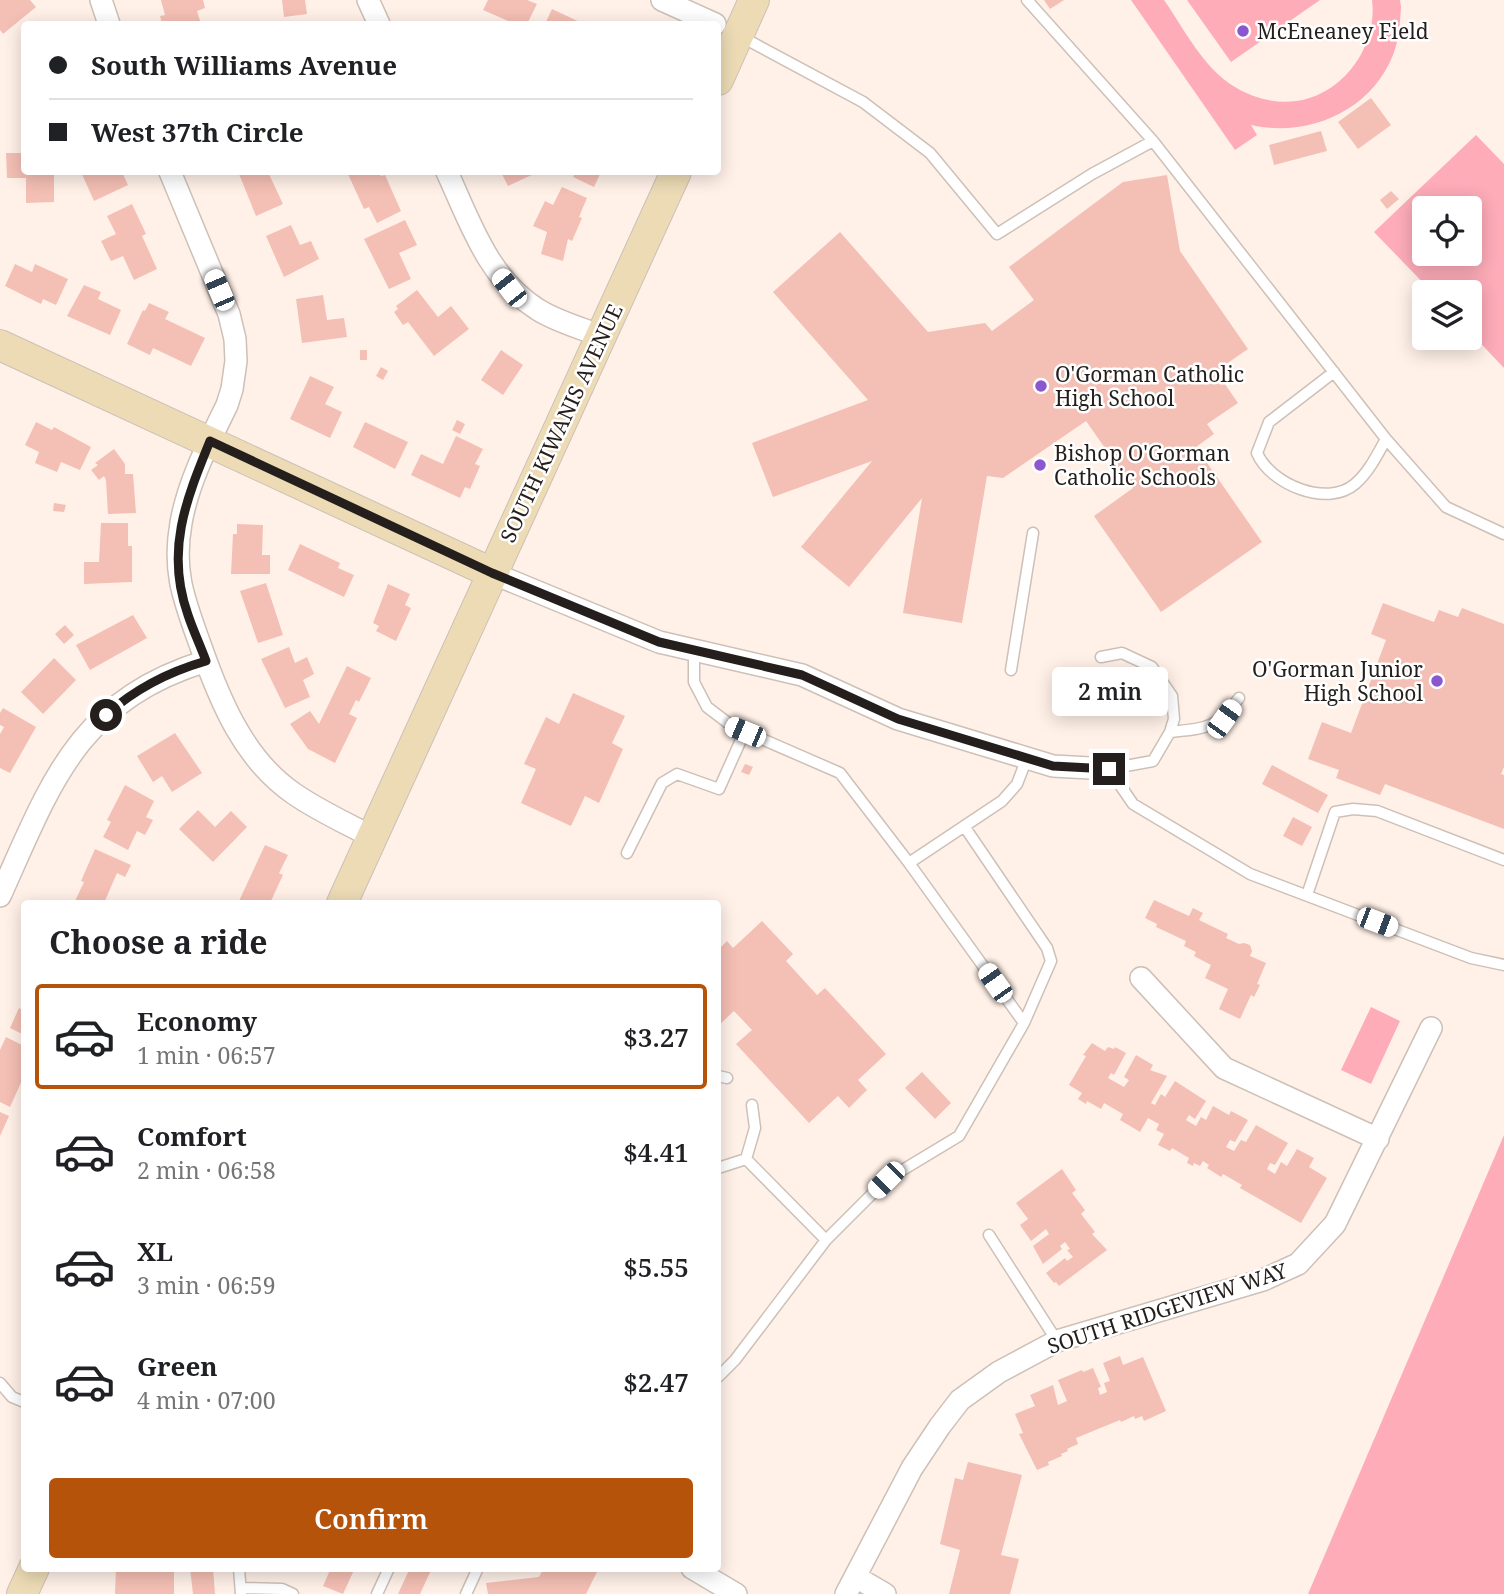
<!DOCTYPE html>
<html lang="en">
<head>
<meta charset="utf-8">
<style>
  :root { --surface:#fff; --page:#f6f6f6; --text:#202124; --muted:#757577; --line:#e0e0e0; --accent:#b45309 }
  body { margin:0; font-family:"Noto Serif",serif; background:var(--page); color:var(--text); height:100vh; display:flex; flex-direction:column; font-size:26px; white-space:nowrap }
  * { box-sizing:border-box; margin:0 }
  p { font-size:23px; color:var(--muted) }
  .icon { flex:none; width:38px; height:38px; fill:none; stroke:currentColor; stroke-width:2; stroke-linecap:round; stroke-linejoin:round }
  .map { position:relative; flex:1; overflow:hidden }
  .side { position:absolute; left:21px; top:900px; width:700px; height:672px; display:flex; flex-direction:column; background:var(--surface); border-radius:7px; box-shadow:0 4px 18px #0003 }
  .side>* { flex:none }
  .hud { position:absolute; left:21px; top:21px; width:700px; height:154px; border-radius:7px; box-shadow:0 4px 18px #0003; display:grid; align-content:center; height:154px; padding:0 28px; background:var(--surface) }
  .controls { position:absolute; left:1412px; top:196px; display:grid; gap:14px }
  .controls a { display:grid; place-items:center; width:70px; height:70px; border-radius:7px; background:var(--surface); box-shadow:0 4px 18px #0003; font-size:35px }
  .end { position:absolute; width:32px; height:32px; margin:-16px; border:9px solid #241f1c; background:#fff; box-shadow:0 0 0 4px #fff }
  .from { border-radius:50% }
  .bubble { position:absolute; height:49px; border-radius:7px; background:var(--surface); box-shadow:0 4px 18px #0003; font-size:23px; font-weight:600; line-height:49px; text-align:center }
  .car { position:absolute; width:21px; height:42px; margin:-21px -10px; border-radius:9px; box-shadow:0 0 5px 2px #0007; background:linear-gradient(#fff 24%,#345 0 40%,#fff 0 76%,#345 0 86%,#fff 0) }
  .hud b { display:flex; align-items:center; gap:24px; height:66px; font-size:26px }
  .hud b+b { border-top:2px solid var(--line) }
  .hud i { width:18px; height:18px; background:var(--text) }
  ul { padding:0; list-style:none }
  li { display:flex; align-items:center; gap:21px; height:105px; margin:0 14px 10px; padding:0 14px; border:4px solid transparent; border-radius:7px }
  li div { flex:1 }
  li b { display:block; font-size:26px }
  li em { font-style:normal; font-weight:600 }
  li.current { border-color:var(--accent) }
  li>.icon { width:63px; height:63px; stroke-width:1.5 }
  h2 { padding:0 28px; font-size:32px; line-height:84px }
  .primary-button { display:flex; gap:14px; margin-top:auto; padding:14px 28px }
  .primary-button a { flex:1; height:80px; border-radius:7px; background:var(--accent); color:#fff; font-size:28px; font-weight:600; line-height:80px; text-align:center }
  .map>svg:first-child { display:block }
</style>
</head>
<body>
<div class="map">
<svg width="1504" height="1594" viewBox="0 0 1504 1594">
  <rect width="100%" height="100%" fill="#fff1e8"/>
  <path fill="#fdacb8" fill-rule="evenodd" d="M1131 0H1164C1184 29 1204 69 1235 87 1253 98 1275 104 1296 101 1343 95 1378 46 1372 0H1400L1401 7C1400 23 1399 40 1393 55 1371 111 1308 138 1251 125L1257 135 1235 150Z
    M1187 0H1320L1231 62Z
    M1476 135 1504 164V368L1470 332V292H1432L1374 232ZM1470 208V254H1424V208Z
    M1371 1007 1400 1021 1371 1084 1341 1070Z
    M1504 1135V1594H1308Z"/>
  <path fill="#f4bfb4" d="M0 0H30L36 7 3 34 0 30Z
    M161 0H203L205 8 197 11 201 24H162L160 16 165 15Z
    M282 0H305L307 14 284 17Z
    M488 0H527L537 4 527 24H515L483 10Z
    M1044 0H1064L1050 9Z
    M552 9 584 24H545Z
    M1371 98 1391 125 1358 149 1338 122Z
    M1321 131 1327 151 1274 165 1269 145Z
    M6 153H24V172H54V202L26 203V178H7Z
    M81 172H122L128 185 94 201Z
    M245 172H268L283 204 256 216 239 174Z
    M347 172H378L381 176 385 175 401 211 377 223 369 207 364 209Z
    M501 172H538L508 186Z
    M576 172H601L594 187 573 177Z
    M1167 175 1180 251 1248 349 1216 371 1238 403 1207 424 1214 434 1196 447 1262 542 1161 612 1094 516 1133 488 1086 421 1003 478 987 476 962 623 903 613 922 498 849 587 801 547 872 461 773 497 752 443 868 400 773 292 840 232 928 332 985 323 992 331 1034 300 1009 267 1123 182Z
    M562 187 587 198 579 217 582 218 572 241 568 239 563 261 541 254 547 232 533 226 545 201 553 205Z
    M1391 191 1399 199 1387 209 1380 200Z
    M132 204 146 234 142 236 157 269 134 280 123 256 111 261 101 241 116 234 107 216Z
    M405 220 417 245 399 253 411 279 389 289 364 239Z
    M291 225 300 245 311 241 319 259 284 277 266 236Z
    M15 264 32 272 35 264 68 279 56 305 43 299 41 304 5 286Z
    M84 285 101 292 98 299 121 310 110 335 67 316Z
    M417 290 438 317 451 306 469 329 434 356 408 322 403 325 394 312 398 309 396 306Z
    M323 295 327 320 344 318 347 337 302 343 296 299Z
    M149 303 169 312 165 319 205 338 191 366 153 348 150 355 127 344 143 310 145 311Z
    M360 350H367V360H360Z
    M501 350 523 365 503 395 481 380Z
    M381 367 388 371 383 380 376 376Z
    M310 376 334 387 325 404 342 412 330 438 290 419Z
    M457 420 465 424 460 434 452 430Z
    M36 422 52 430 54 427 91 447 80 470 61 462 57 472 35 463 39 452 25 445Z
    M365 422 408 442 395 469 353 447Z
    M456 436 483 449 475 464 480 466 470 489 465 487 460 498 411 475 421 454 443 464Z
    M114 449 125 464V474H133L136 513 108 514 106 480 104 476 99 480 91 470 98 465 95 463Z
    M54 503 66 505 64 512 53 511Z
    M101 523H128V546H132V582L84 584V562H99Z
    M237 524 263 525 262 555H270V574H231L233 534H237Z
    M300 544 340 563 338 568 354 575 344 597 288 570Z
    M266 583 283 635 258 643 240 591Z
    M388 584 410 594 405 605 411 608 396 641 376 631 379 626 373 623Z
    M1383 603 1434 622 1439 610 1458 617 1462 608 1504 624V767L1501 774 1504 775V829L1385 784 1380 795 1336 778 1339 770 1308 759 1322 722 1351 733 1386 640 1371 634Z
    M133 615 147 638 90 670 76 645Z
    M65 625 74 635 64 644 55 634Z
    M289 647 295 663 307 657 314 674 303 680 310 697 285 708 261 659Z
    M54 658 76 680 43 714 21 692Z
    M347 666 371 678 359 702 356 700 349 714 357 718 335 763 308 749 290 724 310 711 319 724Z
    M573 693 625 716 612 743 623 749 599 803 585 796 571 826 521 803 536 769 524 764 546 717 559 724Z
    M3 708 36 727 10 773 0 768V734L4 727 0 725V713Z
    M175 733 202 773 172 792 162 776 153 782 137 756Z
    M745 764 753 767 749 775 741 772Z
    M1272 765 1328 795 1318 813 1262 784Z
    M125 785 154 801 146 817 153 820 145 835 137 831 128 850 103 837 111 822 107 820Z
    M198 810 215 827 231 811 247 827 213 862 179 829Z
    M1293 817 1312 827 1302 846 1283 836Z
    M265 845 288 855 279 873 283 875 270 903H243L239 901Z
    M95 849 131 865 125 877 117 873 104 903H79L75 901 84 882 81 881Z
    M1154 900 1189 916 1193 908 1203 913 1199 920 1228 934 1226 938 1239 944 1244 943 1250 945 1252 951 1250 956 1266 963 1257 984 1260 985 1254 997 1251 995 1240 1019 1219 1009 1228 989 1205 978 1211 965 1194 956 1196 952 1184 946 1186 941 1156 927 1157 924 1145 918Z
    M762 921 793 954 786 961 817 995 825 988 886 1054 858 1080 867 1090 849 1108 838 1096 809 1123 736 1044 752 1030 734 1011 718 1026V950L727 941 733 948Z
    M24 1004V1035L10 1028 19 1008 22 1010Z
    M6 1037 24 1046 22 1060 24 1062V1076L10 1107 0 1102V1050Z
    M1092 1043 1105 1051 1108 1047 1114 1049 1115 1047 1126 1053 1114 1075 1111 1073 1108 1078 1124 1087 1129 1080 1124 1077 1136 1055 1153 1065 1150 1070 1167 1076 1151 1103 1155 1105 1161 1094 1165 1097 1175 1081 1206 1101 1195 1119 1189 1115 1186 1120 1196 1126 1201 1117 1206 1120 1213 1106 1229 1115 1231 1111 1248 1120 1235 1142 1230 1140 1226 1147 1234 1151 1241 1140 1246 1142 1256 1125 1288 1143 1275 1165 1270 1163 1267 1169 1275 1174 1281 1162 1287 1166 1297 1149 1314 1158 1309 1167 1327 1178 1301 1223 1240 1188 1242 1185 1223 1174 1221 1177 1207 1168 1209 1165 1203 1161 1200 1166 1194 1163 1193 1166 1187 1163 1189 1158 1172 1148 1170 1151 1158 1145 1164 1134 1156 1130 1159 1124 1148 1118 1140 1132 1120 1120 1123 1114 1104 1103 1101 1109 1087 1101 1086 1104 1078 1099 1082 1093 1069 1085 1086 1056 1083 1055Z
    M922 1072 951 1103 935 1119 905 1088Z
    M0 1112 9 1116 0 1136Z
    M1062 1169 1076 1190 1072 1193 1085 1210 1081 1214 1095 1232 1092 1234 1107 1250 1059 1286 1056 1282 1054 1283 1046 1273 1065 1258 1067 1261 1073 1257 1067 1250 1070 1249 1065 1242 1060 1246 1062 1249 1043 1264 1033 1246 1049 1234 1046 1229 1031 1241 1020 1225 1028 1219 1016 1203Z
    M1120 1356 1123 1365 1143 1357 1166 1411 1144 1421 1142 1416 1135 1419 1134 1416 1121 1422 1120 1420 1076 1438 1078 1444 1067 1449 1068 1451 1061 1454 1062 1456 1048 1462 1049 1465 1037 1470 1019 1434 1023 1433 1015 1414 1035 1406 1030 1395 1053 1385 1058 1405 1067 1401 1058 1380 1082 1370 1083 1372 1093 1368 1101 1387 1098 1388 1100 1395 1107 1392 1104 1383 1110 1381 1103 1363Z
    M968 1462 1022 1475 1001 1555 1019 1559 1010 1594H949L960 1550 940 1544 955 1478 963 1480Z
    M116 1568H174V1594H115Z
    M190 1568H213L215 1594H193Z
    M331 1568H355L343 1594 323 1586Z
    M410 1568H432L420 1594H398Z
    M544 1568H599L586 1594H488L486 1583 539 1577Z"/>
  <g fill="none" stroke-linecap="round" stroke-linejoin="round">
    <defs>
      <path id="lane" d="M1027 0 1153 141
        M740 36 863 102 930 153 997 234 1092 174 1153 141 1386 439 1446 507 1504 534
        M1334 372 1269 422 1257 453C1270 484 1327 508 1355 484 1369 472 1377 455 1386 439
        M694 650V682L707 707 732 726 840 773 909 863 1002 801 1017 784 1027 758
        M1101 657 1122 653 1152 667 1172 696 1174 719 1170 732 1153 761 1109 769 1133 804 1250 874 1471 958 1504 965
        M1011 670 1033 533
        M1170 732C1207 728 1216 729 1239 698
        M627 853 662 783 677 774 719 789 745 731
        M909 863 1024 1023 1051 961 1047 948 964 826
        M1307 895 1335 812 1353 809 1377 811 1504 860
        M718 1076 727 1078
        M746 1159 755 1128 752 1105
        M718 1168 746 1159 826 1240 886 1180 959 1136 1024 1023
        M989 1235 1057 1341
        M718 1377 735 1360 826 1240
        M0 1383 12 1397 24 1402
        M239 1568 241 1594
        M241 1588 282 1589 293 1594
        M377 1594 389 1568
        M466 1594 478 1568"/>
      <path id="street" d="M101 0 109 24
        M368 0 379 24
        M662 0 715 24
        M170 172 229 314 235 339 236 361 232 389 227 405C209 442 188 482 181 523 172 573 185 602 201 647 220 701 244 759 293 793 317 810 346 823 372 837
        M447 172C470 222 488 278 537 309 555 321 581 328 601 336
        M492 573 659 642 802 675 898 719 1053 766 1109 769
        M0 896C51 783 77 701 206 661
        M1141 978 1224 1068 1378 1139
        M692 1568 736 1594
        M856 1577 885 1594
        M846 1594 912 1468 940 1426 960 1400 999 1372 1057 1341 1263 1280 1298 1264 1335 1224 1431 1028"/>
      <path id="secondary" d="M718 80 754 0
        M0 345 492 573
        M342 903 676 172
        M22 1594 34 1568"/>
    </defs>
    <use href="#lane" stroke="#cdc0b7" stroke-width="13"/>
    <use href="#street" stroke="#cdc0b7" stroke-width="24"/>
    <use href="#secondary" stroke="#cdc0b7" stroke-width="32"/>
    <use href="#lane" stroke="#fff" stroke-width="10"/>
    <use href="#street" stroke="#fff" stroke-width="21"/>
    <use href="#secondary" stroke="#ecdbb5" stroke-width="30"/>
  </g>
  <g fill="none" stroke-linecap="round" stroke-linejoin="round">
    <path stroke="#241f1c" stroke-width="9" d="M106 715C136 688 168 672 206 661 200 645 193 630 188 615 165 551 186 500 210 441L492 573 659 642 802 675 898 719 1053 766 1109 769"/>
  </g>
  <g fill="#8b57cf" stroke="#fff" stroke-width="2.5">
    <circle cx="1243" cy="31" r="7"/>
    <circle cx="1041" cy="386" r="7"/>
    <circle cx="1040" cy="465" r="7"/>
    <circle cx="1437" cy="681" r="7"/>
  </g>
  <g text-anchor="middle" dominant-baseline="central" stroke-width="5" stroke-linejoin="round" paint-order="stroke">
    <g font-size="21" fill="#241f1c" stroke="#fff" text-anchor="start">
      <text x="1257" y="31">McEneaney Field</text>
      <text x="1055" y="374">O'Gorman Catholic<tspan x="1055" dy="24">High School</tspan></text>
      <text x="1054" y="453">Bishop O'Gorman<tspan x="1054" dy="24">Catholic Schools</tspan></text>
      <text x="1423" y="669" text-anchor="end">O'Gorman Junior<tspan x="1423" dy="24">High School</tspan></text>
    </g>
    <g font-size="21" fill="#241f1c" stroke="#fff">
      <text transform="translate(561 423) rotate(-65)">SOUTH KIWANIS AVENUE</text>
      <text transform="translate(1167 1308) rotate(-18)">SOUTH RIDGEVIEW WAY</text>
    </g>
  </g>
</svg>
<div class="controls">
<a><svg class="icon" aria-label="locate" viewBox="0 0 24 24"><circle cx="12" cy="12" r="6"/><path d="M12 2v4M12 18v4M2 12h4M18 12h4"/></svg></a>
<a><svg class="icon" aria-label="layers" viewBox="0 0 24 24"><path d="M12 4l9 5-9 5-9-5zM3 14l9 5 9-5"/></svg></a>
</div>
<i class="end from" style="left:106px;top:715px"></i>
<i class="end" style="left:1109px;top:769px"></i>
<div class="bubble" style="left:1052px;top:667px;width:116px">2 min</div>
<i class="car" style="left:509px;top:288px;rotate:322deg"></i>
<i class="car" style="left:219px;top:290px;rotate:337deg"></i>
<i class="car" style="left:1224px;top:719px;rotate:36deg"></i>
<i class="car" style="left:745px;top:732px;rotate:293deg"></i>
<i class="car" style="left:1377px;top:922px;rotate:111deg"></i>
<i class="car" style="left:995px;top:983px;rotate:325deg"></i>
<i class="car" style="left:886px;top:1180px;rotate:225deg"></i>
<div class="hud">
<b><i class="from"></i>South Williams Avenue</b>
<b><i></i>West 37th Circle</b>
</div>
<section class="side">
<h2>Choose a ride</h2>
<ul>
<li class="current"><svg class="icon" aria-label="car" viewBox="0 0 24 24"><path d="M5 17H2v-5l4-1 3-4h7l3 4 3 1v5h-3M9 17h6M6 11h13"/><circle cx="7" cy="17" r="2"/><circle cx="17" cy="17" r="2"/></svg><div><b>Economy</b><p>1 min · 06:57</p></div><em>$3.27</em></li>
<li><svg class="icon" aria-label="car" viewBox="0 0 24 24"><path d="M5 17H2v-5l4-1 3-4h7l3 4 3 1v5h-3M9 17h6M6 11h13"/><circle cx="7" cy="17" r="2"/><circle cx="17" cy="17" r="2"/></svg><div><b>Comfort</b><p>2 min · 06:58</p></div><em>$4.41</em></li>
<li><svg class="icon" aria-label="car" viewBox="0 0 24 24"><path d="M5 17H2v-5l4-1 3-4h7l3 4 3 1v5h-3M9 17h6M6 11h13"/><circle cx="7" cy="17" r="2"/><circle cx="17" cy="17" r="2"/></svg><div><b>XL</b><p>3 min · 06:59</p></div><em>$5.55</em></li>
<li><svg class="icon" aria-label="car" viewBox="0 0 24 24"><path d="M5 17H2v-5l4-1 3-4h7l3 4 3 1v5h-3M9 17h6M6 11h13"/><circle cx="7" cy="17" r="2"/><circle cx="17" cy="17" r="2"/></svg><div><b>Green</b><p>4 min · 07:00</p></div><em>$2.47</em></li>
</ul>
<div class="primary-button"><a>Confirm</a></div>
</section>
</div>
</body>
</html>
